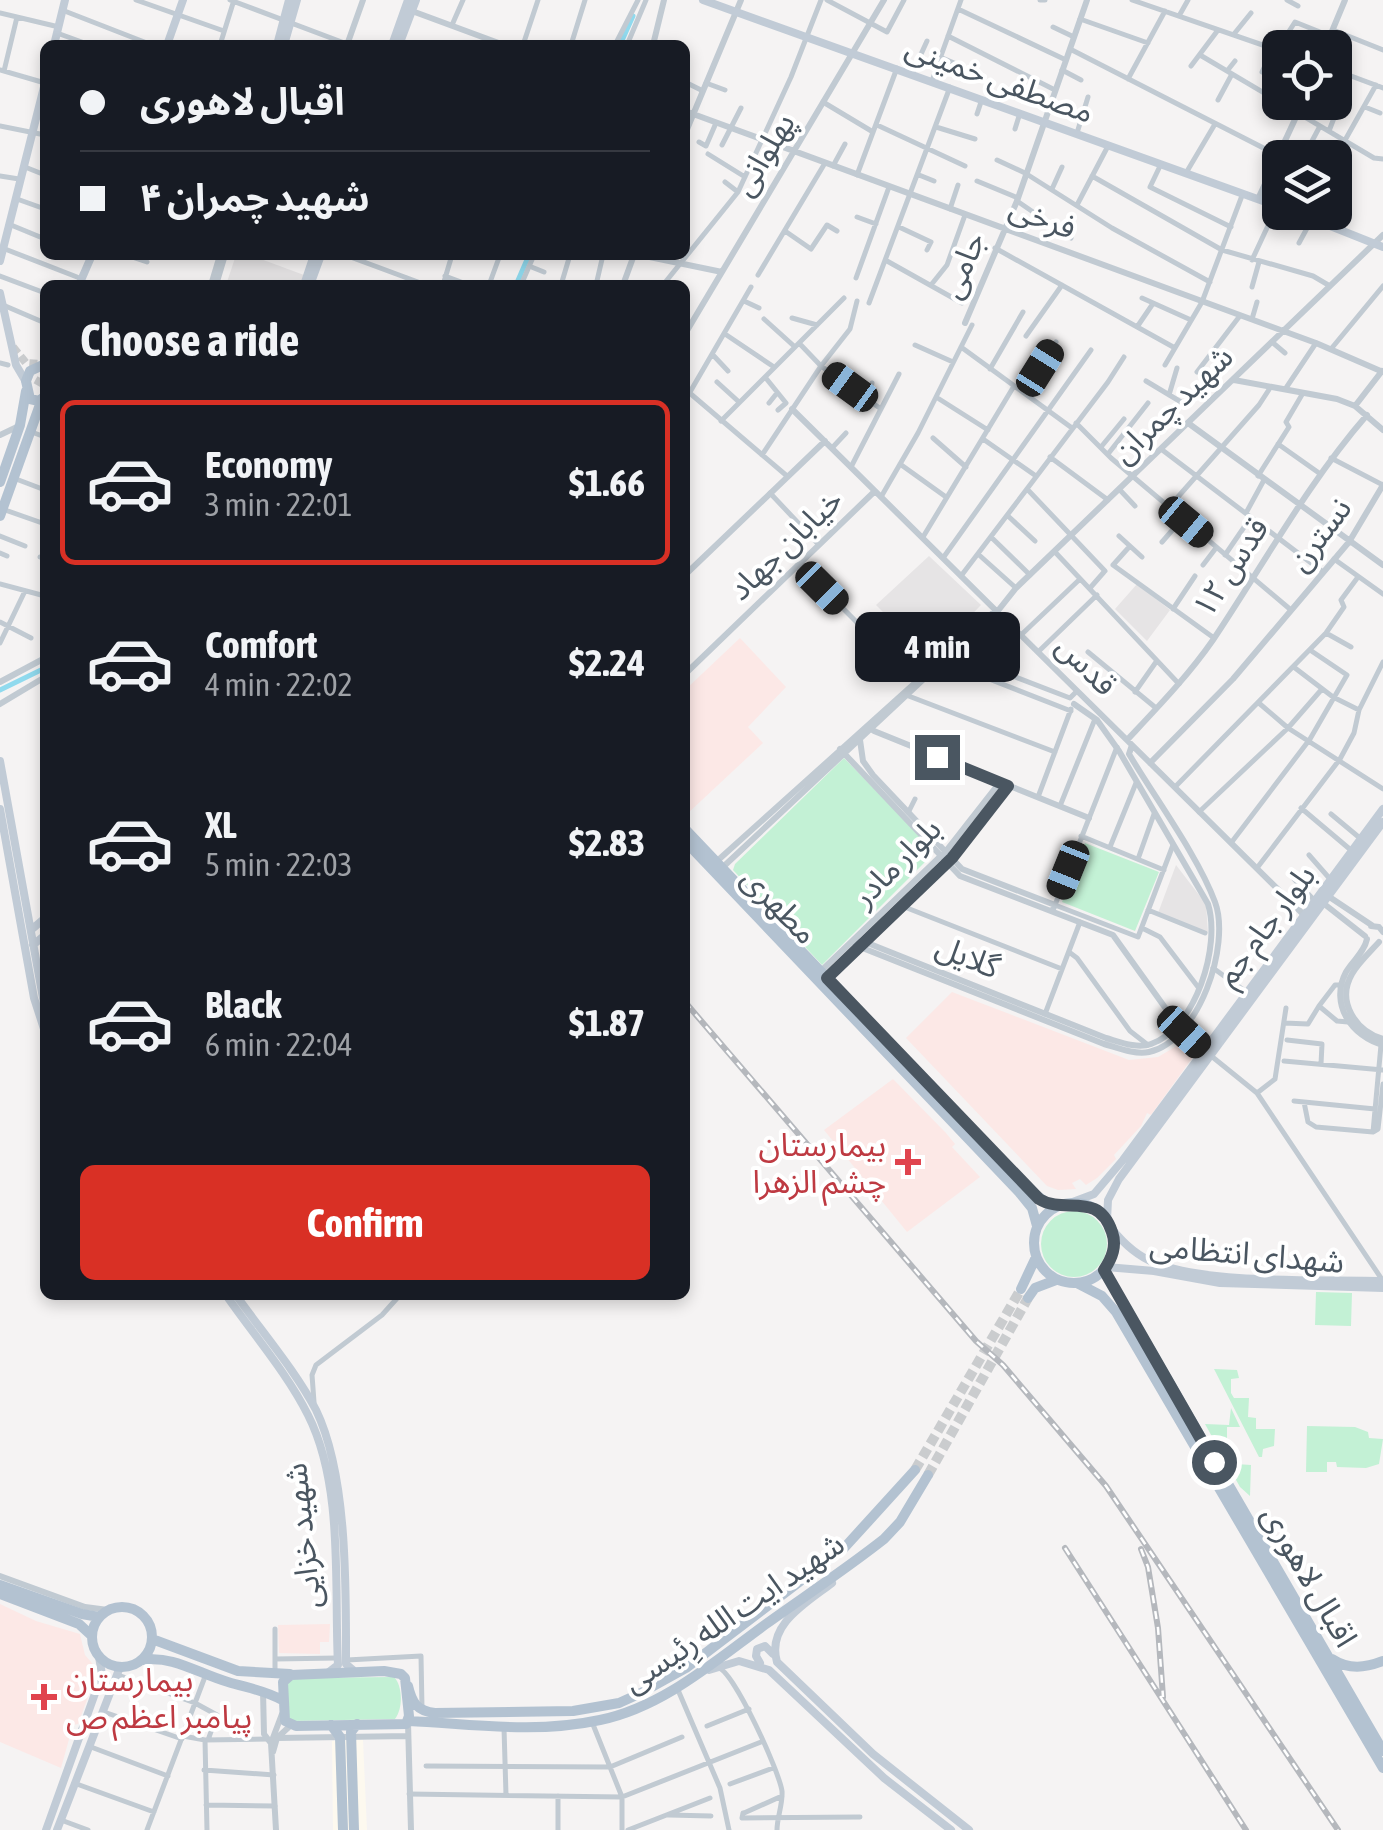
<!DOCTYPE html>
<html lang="en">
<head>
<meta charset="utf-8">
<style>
  :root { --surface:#171b24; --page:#242831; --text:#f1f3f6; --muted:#9ea1a6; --line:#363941; --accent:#d93025 }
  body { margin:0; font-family:"Asap Condensed","Noto Sans Arabic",sans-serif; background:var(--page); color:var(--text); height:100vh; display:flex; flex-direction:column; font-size:38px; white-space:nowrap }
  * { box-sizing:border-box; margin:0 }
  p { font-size:32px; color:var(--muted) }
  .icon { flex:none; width:55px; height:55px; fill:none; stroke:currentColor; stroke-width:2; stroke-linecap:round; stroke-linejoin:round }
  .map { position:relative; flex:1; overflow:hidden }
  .drawer { position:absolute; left:40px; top:280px; width:650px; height:1020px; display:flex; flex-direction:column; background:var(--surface); border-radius:15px; box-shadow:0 5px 15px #0003 }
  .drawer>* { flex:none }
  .banner { position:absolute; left:40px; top:40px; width:650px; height:220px; border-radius:15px; box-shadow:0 5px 15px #0003; display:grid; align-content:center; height:220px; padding:0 40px; background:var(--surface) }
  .tools { position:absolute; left:1262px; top:30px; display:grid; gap:20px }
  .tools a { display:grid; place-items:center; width:90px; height:90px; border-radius:15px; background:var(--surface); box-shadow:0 5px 15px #0003; font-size:50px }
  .end { position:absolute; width:45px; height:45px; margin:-22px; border:12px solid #4a5661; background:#fff; box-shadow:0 0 0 5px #fff }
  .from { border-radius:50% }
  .bubble { position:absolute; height:70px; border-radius:15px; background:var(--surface); box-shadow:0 5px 15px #0003; font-size:32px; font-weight:700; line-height:70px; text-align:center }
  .car { position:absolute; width:30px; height:60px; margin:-30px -15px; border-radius:12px; box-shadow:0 0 8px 2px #0007; background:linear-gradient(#222 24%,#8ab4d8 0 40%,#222 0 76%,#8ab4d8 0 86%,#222 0) }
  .banner b { display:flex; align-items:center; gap:35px; height:95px; font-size:38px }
  .banner b+b { border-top:2px solid var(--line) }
  .banner i { width:25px; height:25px; background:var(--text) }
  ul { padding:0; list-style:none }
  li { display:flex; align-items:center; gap:30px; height:165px; margin:0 20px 15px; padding:0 20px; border:5px solid transparent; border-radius:15px }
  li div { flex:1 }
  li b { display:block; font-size:38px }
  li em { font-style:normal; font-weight:700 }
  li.active { border-color:var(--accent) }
  li>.icon { width:90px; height:90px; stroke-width:1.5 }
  h2 { padding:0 40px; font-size:45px; line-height:120px }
  .cta { display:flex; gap:20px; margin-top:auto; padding:20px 40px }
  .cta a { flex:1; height:115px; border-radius:15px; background:var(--accent); color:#fff; font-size:40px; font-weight:700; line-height:115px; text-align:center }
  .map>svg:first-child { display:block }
</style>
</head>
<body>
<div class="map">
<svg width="1383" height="1830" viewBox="0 0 1383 1830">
  <rect width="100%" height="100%" fill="#f5f3f3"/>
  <path fill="#fdf9ef" d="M363 1740 367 1830H333L332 1741Z"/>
  <path fill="#e6e4e5" d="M236 255H250L304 275 300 285H226Z
    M929 556 981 605 929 658 876 605Z
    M1137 584 1170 610 1147 641 1115 609Z
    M1176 865 1206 904 1208 933 1158 913Z"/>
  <path fill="#fce8e6" d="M740 638 786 687 748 727 763 743 687 814 685 690Z
    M952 992 1129 1060 1158 1057 1185 1041 1198 1050 1151 1115 1147 1113 1141 1126 1114 1155 1116 1159 1097 1178 1086 1185 1080 1179 1072 1183 1076 1189 1058 1190 1047 1186 906 1038Z
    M893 1079 946 1133 955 1144 952 1147 980 1177 907 1232 824 1130Z
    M0 1604 36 1621 80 1634 85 1655 98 1670 78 1724 73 1725 61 1768 0 1742Z
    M330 1624 329 1642H320V1654L279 1653 278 1625Z"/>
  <path fill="#c3f1d5" d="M844 758 931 847 932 855 822 965 733 870 735 864Z
    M1085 843 1159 872 1135 931 1062 902Z
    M1041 1244a33 33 0 1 1 66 0a33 33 0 1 1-66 0Z
    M1316 1292 1352 1293 1351 1326 1315 1325Z
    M1214 1369 1237 1370 1239 1378 1231 1379V1393L1234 1398H1249L1248 1417 1256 1418V1429H1275L1274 1446 1263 1449 1262 1457H1259Z
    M1231 1408 1240 1427H1227V1446L1235 1447 1236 1464 1251 1465 1250 1496 1240 1487 1205 1424 1229 1425Z
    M1307 1426 1355 1427 1368 1432 1369 1438 1383 1439 1379 1464 1366 1468 1337 1467 1336 1462H1327V1472H1306Z
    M394 1677C403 1686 403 1709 395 1719L292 1721 289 1718 287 1685 292 1678Z"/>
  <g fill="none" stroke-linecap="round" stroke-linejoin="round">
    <path stroke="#90daee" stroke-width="5" d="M620 45 633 16
      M516 285 529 255
      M0 690 45 668"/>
    <path stroke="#caccce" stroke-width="8" stroke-dasharray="8 4" stroke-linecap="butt" d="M13 347 26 363 40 364
      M25 374 45 385"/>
    <path stroke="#caccce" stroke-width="10" stroke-dasharray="10 5" stroke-linecap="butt" d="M915 1470 1021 1289
      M928 1475 1028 1298"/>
    <path stroke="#c1cad2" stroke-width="5" d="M136 0 224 31
      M230 0 347 44
      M827 0 887 32 904 0
      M1040 0H1045
      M1132 0 1280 51
      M1287 0 1298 6
      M958 9 1066 60
      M62 10 152 45
      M0 13 59 27
      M1179 16 1188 0
      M1080 19 1148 43
      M452 25 463 0
      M1053 27 1074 37
      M1333 30 1383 50
      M57 33 90 45
      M1234 34 1251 13
      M948 36 1055 90
      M220 45 234 0
      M523 45 538 0
      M571 45 585 0
      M615 45 638 0
      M627 45 646 0
      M1070 49 1279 156
      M1277 50 1295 22 1330 36
      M1200 55 1374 158 1383 159
      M940 57 954 63
      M1191 66 1218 30
      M0 70 45 83
      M1062 70 1081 80
      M1335 70 1383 88
      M4 71 17 17
      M1227 71 1235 61
      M1262 72 1273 49
      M912 74 927 41
      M1128 79 1165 11
      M932 81 961 0
      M685 82 703 91
      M706 83 725 90
      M1279 84 1280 82
      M1218 100 1232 74
      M823 102 873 132
      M1365 107 1380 113
      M977 114 982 99
      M877 125 965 166
      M0 126 45 135
      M936 127 975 139
      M1015 129 1020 113
      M1329 131 1350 76
      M1077 133 1088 97
      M699 142 706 146 716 123
      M722 145 741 108
      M708 154 745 177
      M1303 158 1320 126
      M1335 158 1376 85
      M997 160 1025 173 1112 228 1210 282
      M1161 164 1150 187 1231 227
      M833 166 845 144
      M25 167 45 175
      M1186 173 1215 124
      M857 175 897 68
      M919 175 934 181
      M0 176 19 179
      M1092 176 1222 250 1313 276 1330 286
      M977 181 1018 198
      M725 182 738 192
      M1052 189 1062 167
      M17 199 45 209
      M1017 201 1071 238
      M1077 205 1108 146
      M950 209 958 185
      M857 217 876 224
      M11 225 45 239
      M899 227 931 242 927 250
      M785 231 811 249 827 225 837 231
      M1299 243 1312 219
      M995 248 1175 348
      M5 249 77 277
      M126 255 147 262
      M345 255 426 285
      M1252 260 1280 200
      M887 261 962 303
      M529 266 544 272
      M758 275 825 163
      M0 276 45 293
      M445 276 469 285
      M856 278 889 187
      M443 285 452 255
      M489 285 500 255
      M521 285 534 255
      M561 285 570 255
      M596 285 603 255
      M663 285 738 192 791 77 821 0
      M931 285 947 265 965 215
      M1252 287 1259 262
      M1142 298 1191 320
      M744 301 759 308
      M869 303 950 87
      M3 305 45 323
      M792 318 817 325
      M764 319 795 347
      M1252 319 1257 302
      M1137 327 1152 305
      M725 334 774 367
      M1026 336 1062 285
      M1272 342 1285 353
      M799 343 821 366 881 409
      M915 345 953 362
      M961 347 1072 428
      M1331 349 1383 286
      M713 355 728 371
      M0 363 8 365
      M1165 365 1202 302 1243 193
      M990 369 1023 312
      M1197 372 1239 317
      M765 377 786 403 778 410
      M1146 381 1181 402
      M717 382 739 402
      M1286 388 1316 343
      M685 389 787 476
      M690 392 751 287
      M1025 393 1056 342
      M1169 395 1177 368
      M936 397 988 430
      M868 400 872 383
      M769 403 777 393
      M721 421 844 298
      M1076 423 1111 458 1291 610
      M29 431 45 437
      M933 438 966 467
      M983 439 1036 476
      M1278 444 1319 473
      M1101 447 1124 419
      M832 448 846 433
      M1161 449 1323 572
      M1108 454 1148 403
      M762 455 821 366 850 329 857 301
      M1050 457 1108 500
      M1331 458 1383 485
      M900 464 946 497
      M851 467 899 374
      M1258 476 1289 427 1286 422 1303 393
      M16 479 45 490
      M1119 489 1135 506
      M1028 490 1105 571
      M770 493 819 545
      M881 497 918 433 972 325
      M1169 507 1259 405 1270 388
      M5 510 45 524
      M1246 513 1264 480
      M1008 516 1035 541
      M0 536 25 546
      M1119 536 1142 557
      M923 537 1014 386
      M991 537 1030 575
      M1162 542 1182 519
      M1055 552 1179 684
      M0 553 7 556
      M978 554 1016 588
      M1225 555 1251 517
      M40 557 45 558
      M943 558 1091 350
      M1334 559 1383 594
      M799 564 915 681
      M1113 565 1214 638
      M1113 565 1130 546
      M1203 565 1216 548
      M961 576 1108 382 1124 357
      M0 584 45 596
      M1090 588 1104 572
      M1173 609 1195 576
      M0 622 31 638
      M1326 633 1351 647
      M1021 635 1080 579
      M0 643 25 591
      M1038 652 1097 595
      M1088 652 1156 708
      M958 655 1070 698 1077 691
      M956 666 1071 711
      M1295 668 1333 697 1359 710
      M1135 692 1156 662
      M906 695 1055 752
      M1260 704 1288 728 1383 789
      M1117 747 1055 905 1138 937 1173 845
      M1175 787 1326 633 1344 607 1341 600 1358 577
      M1038 797 1071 709
      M1060 806 1095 719
      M1301 808 1352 851
      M909 811 915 799
      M1199 812 1288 728 1322 689
      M1331 814 1361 839
      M1081 836 1164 870
      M1231 843 1310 739 1347 675 1310 650
      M1110 847 1136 783
      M1309 855 1330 879
      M1138 859 1154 814
      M1257 868 1340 759 1354 733 1359 710 1383 662
      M1294 879 1315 901
      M902 906 1062 969
      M1148 910 1205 933
      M1142 928 1160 937 1198 987
      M1069 952 1077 958 1130 1031 1148 1045
      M1213 968 1245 991
      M1342 985H1335L1319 1006 1337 1021 1348 1022
      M1045 1014 1080 922
      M1284 1023 1308 1024 1319 1006
      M1287 1040 1322 1044 1321 1064
      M1210 1055 1257 1093 1383 1281
      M1284 1061 1383 1070
      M1257 1093 1275 1079 1286 1008
      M1294 1101 1375 1109
      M1304 1102 1308 1122 1316 1127 1373 1132 1378 1129 1383 1084
      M1373 1132 1381 1045
      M314 1402 312 1375 316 1365 382 1315 400 1295
      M275 1629V1671
      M275 1659 337 1658
      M347 1660 421 1656 422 1708
      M719 1668C735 1674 779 1771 782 1791 783 1804 777 1817 777 1830
      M118 1675 195 1703 217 1715 208 1740
      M678 1690 720 1788 729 1830
      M104 1712 182 1739
      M592 1722 622 1797V1830
      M707 1726 749 1709
      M504 1728 506 1795
      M183 1736 205 1740 268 1739
      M205 1740 207 1830
      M91 1747 168 1776
      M426 1766 610 1767 682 1737
      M204 1770 274 1775
      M74 1783 154 1812
      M730 1784 773 1768
      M409 1794 622 1797 761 1742
      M558 1796V1830
      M206 1805 275 1806
      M743 1813 742 1818 860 1817
      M744 1813 782 1796
      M669 1815 711 1816
      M61 1820 88 1830
      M147 1830 206 1674
      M628 1830 710 1798"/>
    <path stroke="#c1cad2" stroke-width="6" d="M412 11 504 45
      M347 45 363 0
      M653 45 664 0
      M1325 48 1345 0
      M685 111 1316 343 1383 372
      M685 134 741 0
      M1258 199 1303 102
      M640 255 722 272
      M211 285 220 255
      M216 285 225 255
      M623 285 634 255
      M965 323 1017 201 1087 0
      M685 334 884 0
      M1234 380 1337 399 1355 406 1383 430
      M1355 406 1382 371
      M792 409 1307 918
      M1188 423 1383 565
      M0 435 19 426
      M685 575 825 441
      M685 674 875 491
      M0 682 45 658
      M0 704 45 677
      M874 731 1089 818
      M860 740 863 761 873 775 962 869 1055 905 1052 911
      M1127 740C1157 708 1188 676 1213 640 1264 564 1307 484 1367 415
      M840 749 960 876 1113 935 1179 1027 1208 1053
      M1150 763 1233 679 1349 542 1383 485
      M716 862 995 611
      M723 867 928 675 956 666 959 648 993 617 1016 588 1383 235
      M1328 896 1373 926
      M1323 903 1365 936
      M1371 926 1379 927 1383 932
      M1367 939C1364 953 1353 960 1346 972 1329 1004 1352 1037 1383 1045
      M853 941 865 942 1106 1038C1120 1042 1137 1049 1151 1044 1196 1028 1221 946 1208 904L1119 751 1097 720 1074 704
      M854 942 860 947 1104 1044C1118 1048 1135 1055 1149 1052 1199 1041 1231 945 1215 902 1198 856 1155 798 1129 754L1132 745
      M1379 942C1370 952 1358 963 1352 974 1336 1002 1356 1031 1383 1039
      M821 971 946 851 1000 782
      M827 978 952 858 1008 786
      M0 1576 85 1607 108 1610
      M263 1691 264 1734 270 1742
      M408 1723 411 1830
      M277 1738 408 1736
      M273 1752 277 1738 291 1725
      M276 1830 271 1743 282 1714"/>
    <path stroke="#c1cbd6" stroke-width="8" d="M703 0 1280 207
      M54 45 65 0
      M167 45 183 0
      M277 45 289 0
      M284 45 297 0
      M392 45 408 0
      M399 45 416 0
      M1295 212 1383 247
      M0 261 45 83
      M79 285 92 255
      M304 285 314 255
      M310 285 321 255
      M0 293 16 365 26 382
      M0 761 45 1009
      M0 809 34 998 45 1032
      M31 930 45 918
      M33 945 45 935
      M1070 1203 1094 1194 1123 1160 1383 809
      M1107 1220 1108 1200 1119 1179 1383 822
      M1112 1229C1124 1244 1137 1256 1155 1263 1213 1285 1319 1279 1383 1281
      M1106 1267 1154 1271 1220 1283 1383 1288
      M226 1295C253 1334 287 1373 308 1415 344 1486 334 1587 338 1665L329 1672
      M236 1295C262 1332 295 1370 316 1410 348 1476 346 1591 346 1664L353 1670
      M832 1583C806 1603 766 1625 777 1662L873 1754 969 1830
      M760 1663 756 1656 757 1649 765 1646 773 1654
      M709 1670 739 1661 769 1670 884 1778 951 1830
      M46 1830 102 1674 99 1657
      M57 1830 120 1667"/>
    <path stroke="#b3c2d1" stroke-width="10" d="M45 396 39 401 30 399 26 381 30 371 45 364
      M0 482 20 425 26 391
      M0 516 42 399
      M685 829 1026 1187 1048 1204 1060 1206
      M685 841 1019 1192 1032 1208 1037 1226
      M1034 1243a40 40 0 1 1 80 0a40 40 0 1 1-80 0Z
      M1104 1270 1383 1751
      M1077 1283 1102 1296 1116 1312 1383 1768
      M1021 1289 1036 1257
      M1028 1298 1035 1288 1056 1280
      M0 1585 82 1614 99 1617
      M0 1594 79 1624 91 1635
      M92 1637a30 30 0 1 1 60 0a30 30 0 1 1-60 0Z
      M152 1639 238 1671 290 1674
      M1332 1659C1349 1670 1365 1668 1383 1661
      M143 1660C173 1655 199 1674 228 1682 248 1688 264 1690 282 1700
      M384 1671 401 1674 405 1678 409 1716 406 1724 296 1726 285 1721 283 1682 291 1675Z
      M408 1686C412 1703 417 1711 435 1713L573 1711 619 1703 641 1693 686 1668 845 1547 915 1470
      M409 1721C473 1724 535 1734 600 1720 663 1707 715 1661 766 1624 805 1596 846 1569 884 1539L900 1522 928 1475
      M331 1725 340 1737 343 1830
      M354 1830 351 1732 357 1724"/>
    <defs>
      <path id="rail" d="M685 1002 976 1341 1003 1365 1106 1486 1338 1830
        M1065 1548 1246 1830
        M1141 1549 1148 1567 1158 1628 1163 1697"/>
    </defs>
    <use href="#rail" stroke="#b5b8bd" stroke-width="6"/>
    <use href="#rail" stroke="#fff" stroke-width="2.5" stroke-dasharray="8" stroke-linecap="butt"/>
  </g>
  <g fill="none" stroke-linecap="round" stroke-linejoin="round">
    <path stroke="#4a5661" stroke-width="12" d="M937 757 1008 786 952 858 827 978 1039 1199C1065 1215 1098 1190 1112 1232 1117 1246 1112 1258 1104 1270L1214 1462"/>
  </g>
  <g fill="#e0444e" stroke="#fff" stroke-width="4">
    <path d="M903 1147h10v10h10v10h-10v10h-10v-10h-10v-10h10z"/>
    <path d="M39 1682h10v10h10v10h-10v10h-10v-10h-10v-10h10z"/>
  </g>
  <g text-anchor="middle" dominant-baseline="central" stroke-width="8" stroke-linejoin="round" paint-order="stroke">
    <g font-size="32" fill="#4a5661" stroke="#fff">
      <text transform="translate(1000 79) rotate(20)">مصطفی خمینی</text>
      <text transform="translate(763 154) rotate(-59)">پهلوانی</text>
      <text transform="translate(1043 217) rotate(20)">فرخی</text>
      <text transform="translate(962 265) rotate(-67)">جامی</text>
      <text transform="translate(1172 404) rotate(-44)">شهید چمران</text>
      <text transform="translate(1319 534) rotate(-53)">نسترن</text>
      <text transform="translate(785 544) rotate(-44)">خیابان جهاد</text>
      <text transform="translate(1230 567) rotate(-57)">قدس ۱۲</text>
      <text transform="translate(1087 665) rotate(45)">قدس</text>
      <text transform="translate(896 862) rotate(-45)">بلوار مادر</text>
      <text transform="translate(780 905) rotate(46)">مطهری</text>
      <text transform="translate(1265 925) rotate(-53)">بلوار جام جم</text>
      <text transform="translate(968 956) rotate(22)">گلایل</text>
      <text transform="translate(1247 1253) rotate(5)">شهدای انتظامی</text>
      <text transform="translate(302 1536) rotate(-96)">شهید خزایی</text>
      <text transform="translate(1310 1576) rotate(60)">اقبال لاهوری</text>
      <text transform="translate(733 1612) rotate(-34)">شهید ایت الله رِئیسی</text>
    </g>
    <g font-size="32" fill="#be3a42" stroke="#fff" text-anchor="end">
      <text x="886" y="1144">بیمارستان<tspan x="886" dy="37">چشم الزهرا</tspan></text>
      <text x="66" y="1679" text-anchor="start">بیمارستان<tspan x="66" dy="37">پیامبر اعظم ص</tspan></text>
    </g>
  </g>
</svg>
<div class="tools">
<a><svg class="icon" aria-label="locate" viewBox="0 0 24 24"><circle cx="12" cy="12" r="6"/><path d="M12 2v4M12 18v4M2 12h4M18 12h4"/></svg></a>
<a><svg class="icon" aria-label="layers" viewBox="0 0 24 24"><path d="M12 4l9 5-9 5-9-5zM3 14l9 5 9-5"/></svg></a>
</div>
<i class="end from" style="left:1214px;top:1462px"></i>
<i class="end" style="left:937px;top:757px"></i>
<div class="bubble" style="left:855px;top:612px;width:165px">4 min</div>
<i class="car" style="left:1040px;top:368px;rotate:32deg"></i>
<i class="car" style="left:850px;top:387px;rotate:306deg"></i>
<i class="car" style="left:1186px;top:522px;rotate:130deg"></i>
<i class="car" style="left:822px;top:588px;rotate:135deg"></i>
<i class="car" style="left:1068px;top:870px;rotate:202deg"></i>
<i class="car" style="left:1184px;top:1032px;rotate:133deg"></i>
<div class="banner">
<b><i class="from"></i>اقبال لاهوری</b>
<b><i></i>شهید چمران ۴</b>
</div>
<section class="drawer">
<h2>Choose a ride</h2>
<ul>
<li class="active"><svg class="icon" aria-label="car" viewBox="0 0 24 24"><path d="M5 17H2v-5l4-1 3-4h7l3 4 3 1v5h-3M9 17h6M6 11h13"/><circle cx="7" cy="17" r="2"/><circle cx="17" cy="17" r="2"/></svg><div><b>Economy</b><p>3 min · 22:01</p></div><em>$1.66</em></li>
<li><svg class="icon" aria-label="car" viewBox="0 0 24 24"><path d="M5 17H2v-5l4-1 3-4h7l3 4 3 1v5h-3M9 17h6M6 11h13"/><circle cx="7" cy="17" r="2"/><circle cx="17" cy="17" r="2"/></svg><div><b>Comfort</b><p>4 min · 22:02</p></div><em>$2.24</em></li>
<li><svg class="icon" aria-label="car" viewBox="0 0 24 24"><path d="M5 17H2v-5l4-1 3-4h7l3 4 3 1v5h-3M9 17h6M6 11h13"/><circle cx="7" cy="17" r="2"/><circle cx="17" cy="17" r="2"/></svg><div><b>XL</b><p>5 min · 22:03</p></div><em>$2.83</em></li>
<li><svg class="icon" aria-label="car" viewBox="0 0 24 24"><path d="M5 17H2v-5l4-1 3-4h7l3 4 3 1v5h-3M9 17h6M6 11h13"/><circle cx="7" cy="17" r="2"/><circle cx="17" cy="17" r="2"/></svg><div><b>Black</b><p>6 min · 22:04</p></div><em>$1.87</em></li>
</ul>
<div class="cta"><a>Confirm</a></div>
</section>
</div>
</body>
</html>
